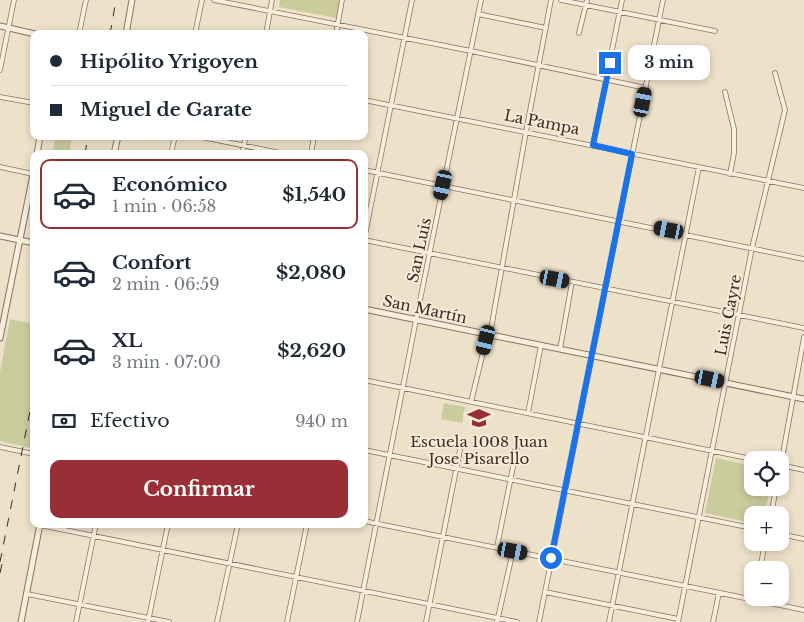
<!DOCTYPE html>
<html lang="es">
<head>
<meta charset="utf-8">
<style>
  :root { --surface:#fff; --page:#f6f6f7; --text:#1f2937; --muted:#747a83; --line:#e0e1e3; --accent:#982f36 }
  body { margin:0; font-family:"Libre Baskerville",serif; background:var(--page); color:var(--text); height:100vh; display:flex; flex-direction:column; font-size:19px; white-space:nowrap }
  * { box-sizing:border-box; margin:0 }
  p { font-size:16px; color:var(--muted) }
  .icon { flex:none; width:28px; height:28px; fill:none; stroke:currentColor; stroke-width:2; stroke-linecap:round; stroke-linejoin:round }
  .map { position:relative; flex:1; overflow:hidden }
  .panel { position:absolute; left:30px; top:150px; width:338px; height:378px; display:flex; flex-direction:column; background:var(--surface); border-radius:10px; box-shadow:0 2px 8px #0003 }
  .panel>* { flex:none }
  .top-card { position:absolute; left:30px; top:30px; width:338px; height:110px; border-radius:10px; box-shadow:0 2px 8px #0003; display:grid; align-content:center; height:110px; padding:0 20px; background:var(--surface) }
  .fabs { position:absolute; left:744px; top:451px; display:grid; gap:10px }
  .fabs a { display:grid; place-items:center; width:45px; height:45px; border-radius:10px; background:var(--surface); box-shadow:0 2px 8px #0003; font-size:25px }
  .end { position:absolute; width:22px; height:22px; margin:-11px; border:6px solid #1a73e8; background:#fff; box-shadow:0 0 0 2px #fff }
  .from { border-radius:50% }
  .bubble { position:absolute; height:35px; border-radius:10px; background:var(--surface); box-shadow:0 2px 8px #0003; font-size:16px; font-weight:700; line-height:35px; text-align:center }
  .car { position:absolute; width:15px; height:30px; margin:-15px -8px; border-radius:6px; box-shadow:0 0 4px 1px #0007; background:linear-gradient(#222 24%,#8ab4d8 0 40%,#222 0 76%,#8ab4d8 0 86%,#222 0) }
  .top-card b { display:flex; align-items:center; gap:18px; height:48px; font-size:19px }
  .top-card b+b { border-top:1px solid var(--line) }
  .top-card i { width:12px; height:12px; background:var(--text) }
  ul { padding:9px 0 0; list-style:none }
  li { display:flex; align-items:center; gap:15px; height:70px; margin:0 10px 8px; padding:0 10px; border:2px solid transparent; border-radius:10px }
  li div { flex:1 }
  li b { display:block; font-size:19px }
  li em { font-style:normal; font-weight:700 }
  li.on { border-color:var(--accent) }
  li>.icon { width:45px; height:45px; stroke-width:1.5 }
  .pay { display:flex; align-items:center; gap:12px; height:55px; padding:0 20px; font-size:19px }
  .pay p { margin-inline-start:auto }
  .primary-button { display:flex; gap:10px; margin-top:auto; padding:10px 20px }
  .primary-button a { flex:1; height:58px; border-radius:10px; background:var(--accent); color:#fff; font-size:20px; font-weight:700; line-height:58px; text-align:center }
  .map>svg:first-child { display:block }
</style>
</head>
<body>
<div class="map">
<svg width="804" height="622" viewBox="0 0 804 622">
  <rect width="100%" height="100%" fill="#eee1c9"/>
  <path fill="#cacc9d" d="M280 0H340L336 18 279 7Z
    M56 136H72L69 154H52Z
    M10 319 34 324V449L0 441V372Z
    M444 403 465 407 462 423 441 419Z
    M716 458 752 466V488H770L765 515H752V523L705 513Z"/>
  <g fill="none" stroke-linecap="round" stroke-linejoin="round">
    <defs>
      <path id="minor" d="M214 0 471 51 646 88
        M561 0 715 31
        M478 14 546 28
        M579 33 587 0
        M79 34 86 0
        M195 34 202 0
        M266 34 272 0
        M336 34 342 0
        M0 70 14 0
        M725 92 734 129V153L730 174
        M0 97 34 103
        M364 100 804 188
        M197 136 285 154
        M593 145 622 0
        M171 154 175 136
        M242 154 246 136
        M311 154 314 136
        M0 167 33 174
        M364 170 804 259
        M364 240 804 328
        M364 240 412 0
        M560 349 572 282
        M364 380 757 460
        M471 402 486 340 491 329 526 132 551 0
        M528 413 541 345
        M0 447 34 454
        M364 450 752 528
        M780 465 804 470
        M780 470 804 337
        M771 515 776 488
        M364 521 804 610
        M40 525 517 622
        M780 534 804 539
        M497 547 517 447
        M760 570 765 542
        M545 592 678 619
        M27 594 169 622
        M76 622 96 524
        M148 622 168 524
        M217 622 238 524
        M287 622 307 524
        M357 622 416 320 481 0
        M426 622 460 450
        M497 622 513 551
        M539 622 663 0
        M609 622 699 167
        M678 622 752 248 785 110 775 73
        M713 622 719 593"/>
      <path id="tertiary" d="M0 26 35 34
        M126 34 132 0
        M37 154 40 136
        M114 154 118 136
        M0 236 34 243
        M364 309 804 399
        M0 338 34 170
        M21 622 40 524"/>
    </defs>
    <use href="#minor" stroke="#8a735e" stroke-width="5.5"/>
    <use href="#tertiary" stroke="#8a735e" stroke-width="7"/>
    <use href="#minor" stroke="#f8eedd" stroke-width="4"/>
    <use href="#tertiary" stroke="#f8eedd" stroke-width="5"/>
    <path stroke="#3b2c21" stroke-width="1" stroke-dasharray="9 9" stroke-linecap="butt" d="M110 34 116 0
      M85 154 88 136
      M0 562 34 391
      M0 573 4 555"/>
  </g>
  <g fill="none" stroke-linecap="round" stroke-linejoin="round">
    <path stroke="#1a73e8" stroke-width="6" d="M551 558 632 154 593 145 610 63"/>
  </g>
  <defs>
    <symbol id="school-bare" viewBox="-9 -9 18 18"><path d="M0-5L7-2L0 1L-7-2ZM-4 1L0 2.5L4 1V4Q0 6-4 4Z" fill="#982f36" stroke="#f5ebd9" stroke-width="2.5" paint-order="stroke"/></symbol>
  </defs>
  <g fill-rule="evenodd">
    <use href="#school-bare" x="463" y="402" width="32" height="32"/>
  </g>
  <g text-anchor="middle" dominant-baseline="central" stroke-width="4" stroke-linejoin="round" paint-order="stroke">
    <g font-size="15" fill="#3b2c21" stroke="#f5ebd9">
      <text transform="translate(542 122) rotate(11)">La Pampa</text>
      <text transform="translate(419 250) rotate(-78)">San Luis</text>
      <text transform="translate(425 309) rotate(12)">San Martín</text>
      <text transform="translate(728 315) rotate(-79)">Luis Cayre</text>
    </g>
    <g font-size="15" fill="#3b2c21" stroke="#f5ebd9">
      <text x="479" y="441">Escuela 1008 Juan<tspan x="479" dy="17">Jose Pisarello</tspan></text>
    </g>
  </g>
</svg>
<div class="fabs">
<a><svg class="icon" aria-label="locate" viewBox="0 0 24 24"><circle cx="12" cy="12" r="6"/><path d="M12 2v4M12 18v4M2 12h4M18 12h4"/></svg></a>
<a>+</a>
<a>−</a>
</div>
<i class="end from" style="left:551px;top:558px"></i>
<i class="end" style="left:610px;top:63px"></i>
<div class="bubble" style="left:628px;top:45px;width:82px">3 min</div>
<i class="car" style="left:643px;top:102px;rotate:11deg"></i>
<i class="car" style="left:443px;top:185px;rotate:192deg"></i>
<i class="car" style="left:669px;top:230px;rotate:281deg"></i>
<i class="car" style="left:555px;top:279px;rotate:101deg"></i>
<i class="car" style="left:486px;top:340px;rotate:194deg"></i>
<i class="car" style="left:710px;top:379px;rotate:102deg"></i>
<i class="car" style="left:513px;top:551px;rotate:100deg"></i>
<div class="top-card">
<b><i class="from"></i>Hipólito Yrigoyen</b>
<b><i></i>Miguel de Garate</b>
</div>
<section class="panel">
<ul>
<li class="on"><svg class="icon" aria-label="car" viewBox="0 0 24 24"><path d="M5 17H2v-5l4-1 3-4h7l3 4 3 1v5h-3M9 17h6M6 11h13"/><circle cx="7" cy="17" r="2"/><circle cx="17" cy="17" r="2"/></svg><div><b>Económico</b><p>1 min · 06:58</p></div><em>$1,540</em></li>
<li><svg class="icon" aria-label="car" viewBox="0 0 24 24"><path d="M5 17H2v-5l4-1 3-4h7l3 4 3 1v5h-3M9 17h6M6 11h13"/><circle cx="7" cy="17" r="2"/><circle cx="17" cy="17" r="2"/></svg><div><b>Confort</b><p>2 min · 06:59</p></div><em>$2,080</em></li>
<li><svg class="icon" aria-label="car" viewBox="0 0 24 24"><path d="M5 17H2v-5l4-1 3-4h7l3 4 3 1v5h-3M9 17h6M6 11h13"/><circle cx="7" cy="17" r="2"/><circle cx="17" cy="17" r="2"/></svg><div><b>XL</b><p>3 min · 07:00</p></div><em>$2,620</em></li>
</ul>
<div class="pay"><svg class="icon" aria-label="cash" viewBox="0 0 24 24"><path d="M3 7h18v10H3z"/><circle cx="12" cy="12" r="2"/></svg>Efectivo<p>940 m</p></div>
<div class="primary-button"><a>Confirmar</a></div>
</section>
</div>
</body>
</html>
